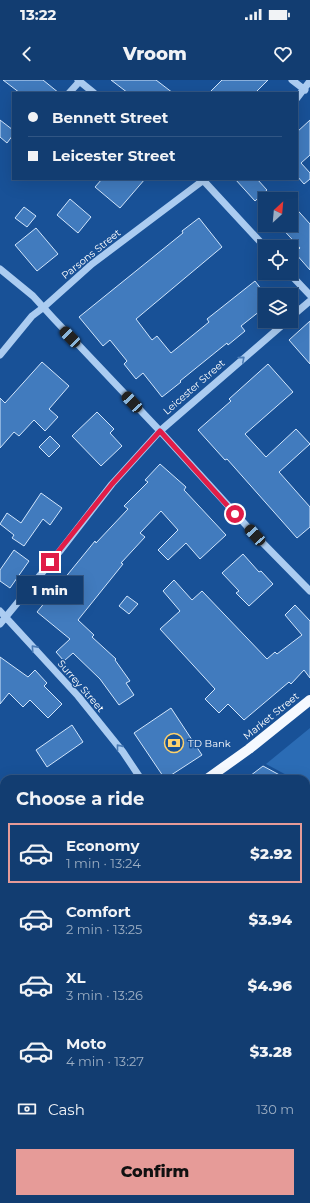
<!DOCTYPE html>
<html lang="en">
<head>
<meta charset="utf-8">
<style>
  :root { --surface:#123d71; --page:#1f4879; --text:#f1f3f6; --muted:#9caec3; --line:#315684; --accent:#e69b98 }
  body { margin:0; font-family:Montserrat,sans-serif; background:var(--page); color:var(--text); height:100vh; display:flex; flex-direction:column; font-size:15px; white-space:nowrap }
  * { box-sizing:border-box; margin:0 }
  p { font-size:13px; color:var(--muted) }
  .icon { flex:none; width:22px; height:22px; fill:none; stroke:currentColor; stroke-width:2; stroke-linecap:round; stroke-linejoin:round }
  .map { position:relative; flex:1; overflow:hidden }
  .drawer { position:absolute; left:0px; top:695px; width:310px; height:428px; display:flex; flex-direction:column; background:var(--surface); border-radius:12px 12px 0 0; box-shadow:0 4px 16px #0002,0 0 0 1px var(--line) }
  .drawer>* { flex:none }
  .banner { position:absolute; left:12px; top:12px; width:286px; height:88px; border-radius:0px; box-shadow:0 4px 16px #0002,0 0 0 1px var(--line); display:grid; align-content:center; height:88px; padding:0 16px; background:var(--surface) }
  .needle { width:26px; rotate:26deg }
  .buttons { position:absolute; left:258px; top:112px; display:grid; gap:8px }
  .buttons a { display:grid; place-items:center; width:40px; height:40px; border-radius:0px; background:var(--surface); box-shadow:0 4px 16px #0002,0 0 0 1px var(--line); font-size:20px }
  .end { position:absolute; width:18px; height:18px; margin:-9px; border:5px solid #e11d48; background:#fff; box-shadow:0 0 0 2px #fff }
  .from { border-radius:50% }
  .bubble { position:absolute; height:28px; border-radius:0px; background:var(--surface); box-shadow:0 4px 16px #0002,0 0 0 1px var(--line); font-size:13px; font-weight:800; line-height:28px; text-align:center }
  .car { position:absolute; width:12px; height:24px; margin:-12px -6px; border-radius:5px; box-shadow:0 0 3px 1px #0007; background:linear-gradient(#222 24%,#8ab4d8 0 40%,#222 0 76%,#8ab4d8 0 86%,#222 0) }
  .banner b { display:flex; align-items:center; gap:14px; height:38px; font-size:15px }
  .banner b+b { border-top:1px solid var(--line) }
  .banner i { width:10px; height:10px; background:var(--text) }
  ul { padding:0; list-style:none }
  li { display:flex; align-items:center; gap:12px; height:60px; margin:0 8px 6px; padding:0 8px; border:2px solid transparent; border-radius:0px }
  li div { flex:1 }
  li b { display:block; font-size:15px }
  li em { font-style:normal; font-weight:800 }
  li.on { border-color:var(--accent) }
  li>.icon { width:36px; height:36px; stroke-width:1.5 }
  h2 { padding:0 16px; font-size:18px; line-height:48px }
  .pay { display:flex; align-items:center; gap:10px; height:44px; padding:0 16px; font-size:15px }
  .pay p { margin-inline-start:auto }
  .primary-button { display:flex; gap:8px; margin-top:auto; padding:8px 16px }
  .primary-button a { flex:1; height:46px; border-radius:0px; background:var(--accent); color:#111; font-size:16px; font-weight:800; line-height:46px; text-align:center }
  .status { display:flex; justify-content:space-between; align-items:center; height:28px; padding:0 20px; background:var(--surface); direction:ltr }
  .status svg { height:11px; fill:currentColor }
  header { display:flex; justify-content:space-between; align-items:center; height:52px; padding:0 16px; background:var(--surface); font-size:18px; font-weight:800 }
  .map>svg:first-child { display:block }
</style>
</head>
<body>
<div class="status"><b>13:22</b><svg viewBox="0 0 49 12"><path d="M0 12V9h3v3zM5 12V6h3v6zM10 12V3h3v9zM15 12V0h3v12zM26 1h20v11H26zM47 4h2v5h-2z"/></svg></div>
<header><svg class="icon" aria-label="back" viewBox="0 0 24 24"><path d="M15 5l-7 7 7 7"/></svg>Vroom<svg class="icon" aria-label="heart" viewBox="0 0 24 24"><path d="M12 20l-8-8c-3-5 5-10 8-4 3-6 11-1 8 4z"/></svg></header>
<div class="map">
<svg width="310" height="1123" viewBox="0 0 310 1123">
  <rect width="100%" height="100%" fill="#185197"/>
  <path fill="#2b6cb5" d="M310 648V708L306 706V699H294L266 684Z"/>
  <path fill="#417bbe" stroke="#d2e6fc" d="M3 0H43L59 13H20Z
    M111 0H156L173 13H128Z
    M222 0H268L255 13H209Z
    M0 40 13 50V55L7 63 0 57Z
    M310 40V75L301 83 310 93V99L304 104 297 96V52Z
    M102 99H145L120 128 95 107Z
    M235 99H257L267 110 255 121Z
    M70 119 91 137 78 153 57 135Z
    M291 123 310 144V190L295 173 300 168 279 145H291Z
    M24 127 36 136 27 147 15 138Z
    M199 138 222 167 136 239 152 260 157 256 171 273 209 242 207 239 255 201 265 214V227L241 246 245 251 228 265 227 263 180 301 181 302 162 317 143 293 136 299 124 284 127 281 110 260 103 266 79 237 183 153 182 151Z
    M36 148 58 174 37 191 15 165Z
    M310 241V284L289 260Z
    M42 282 69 306 49 329 58 337 45 351 34 340 19 356 14 352 0 368V318L5 323Z
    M268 284 293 312 245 354 266 377 296 349 310 364 279 392 310 427V447L297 458 227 379 225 380 198 350 231 321 229 319Z
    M97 332 114 349 110 353 122 366 101 386 72 356Z
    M50 356 60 366 49 377 39 367Z
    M160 384 186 407 184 410 226 455 200 479 186 463 168 480 158 470 178 450 161 431 140 453 145 457 121 483 123 484 78 540 94 555 92 557 116 579 115 580 130 601 126 603 134 615 119 625 100 599 73 573 64 581 56 572 70 559 37 532 95 461 96 463 128 429 124 426 148 402 145 400Z
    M41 413 62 428 50 445 43 439 24 466 12 458 14 455 0 444 7 433 21 443Z
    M14 470 29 481 10 508 0 501V490Z
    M243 474 259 492 261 491 273 504 249 526 236 513 239 511 222 493Z
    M174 500 192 520 202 511 267 579 275 572 277 574 302 555 285 535 295 525 310 541V598L304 590 291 604 289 602 244 640 228 624 219 633 205 619 215 609 160 549 180 531 163 511Z
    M127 516 138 524 129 534 119 526Z
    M0 577 28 597 35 590 47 603 44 606 62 624 48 638 30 620 23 627 9 613 0 624Z
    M171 628 202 675 165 699 134 653Z
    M72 645 83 662 47 687 36 670Z
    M263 686 287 699H246Z"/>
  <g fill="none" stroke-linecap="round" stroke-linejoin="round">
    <path stroke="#abccf1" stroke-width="7" d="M78 0 94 13
      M292 0 305 10
      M69 13 80 1
      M297 18 310 1
      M202 99 265 167
      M0 189 33 216 54 239 160 351 255 455 310 511
      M289 193 310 215
      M291 237 310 221
      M0 275 32 236 44 227 92 184 205 99
      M0 531 78 616 123 672 141 699
      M0 544 60 471 112 404 160 351 287 241
      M306 787 310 790
      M306 851 310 845
      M0 1060 4 1057
      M0 1102 4 1107
      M14 1119 17 1123
      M272 1119 279 1123
      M298 1119 305 1123
      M288 1121 292 1123"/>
    <path stroke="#f5f9ff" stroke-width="10" d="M207 699 249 669 310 620
      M0 825 4 824
      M0 857 4 859
      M0 905 4 899
      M306 1031 310 1033"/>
  </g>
  <defs><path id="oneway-chevron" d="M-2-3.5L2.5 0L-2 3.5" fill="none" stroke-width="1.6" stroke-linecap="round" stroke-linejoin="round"/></defs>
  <g stroke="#4b7cb6">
    <use href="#oneway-chevron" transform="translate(242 279) rotate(-41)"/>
    <use href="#oneway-chevron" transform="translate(34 568) rotate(-132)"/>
    <use href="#oneway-chevron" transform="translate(119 667) rotate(-129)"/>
  </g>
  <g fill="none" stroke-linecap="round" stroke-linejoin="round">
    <path stroke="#e11d48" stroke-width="5" d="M50 482 112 404 160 351 235 434"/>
  </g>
  <defs>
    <symbol id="bank-ring" viewBox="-11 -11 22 22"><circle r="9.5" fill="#185197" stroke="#ffd26b" stroke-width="1.5"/><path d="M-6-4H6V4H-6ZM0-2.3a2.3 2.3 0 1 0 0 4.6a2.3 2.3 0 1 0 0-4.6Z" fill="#ffd26b"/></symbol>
  </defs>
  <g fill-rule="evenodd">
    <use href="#bank-ring" x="163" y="652" width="22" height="22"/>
  </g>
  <g text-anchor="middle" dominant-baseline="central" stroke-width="3" stroke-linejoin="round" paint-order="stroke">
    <g font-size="10" fill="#fff" stroke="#185197">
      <text transform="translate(91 174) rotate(-39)">Parsons Street</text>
      <text transform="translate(194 307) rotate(-41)">Leicester Street</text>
      <text transform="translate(81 606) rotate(49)">Surrey Street</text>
      <text transform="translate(271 636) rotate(-39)">Market Street</text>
    </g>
    <g font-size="10" fill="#fff" stroke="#185197" text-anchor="start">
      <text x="188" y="663">TD Bank</text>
    </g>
  </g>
</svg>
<div class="buttons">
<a><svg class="needle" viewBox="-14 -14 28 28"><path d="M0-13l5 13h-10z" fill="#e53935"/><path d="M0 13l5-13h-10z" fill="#9caec3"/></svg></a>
<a><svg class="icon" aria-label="locate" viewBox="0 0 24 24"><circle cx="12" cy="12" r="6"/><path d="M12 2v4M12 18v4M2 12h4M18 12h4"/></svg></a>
<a><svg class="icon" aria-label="layers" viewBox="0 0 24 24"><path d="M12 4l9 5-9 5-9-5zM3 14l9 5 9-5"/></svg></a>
</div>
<i class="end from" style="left:235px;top:434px"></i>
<i class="end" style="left:50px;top:482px"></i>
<div class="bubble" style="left:17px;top:496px;width:66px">1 min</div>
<i class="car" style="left:70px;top:257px;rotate:316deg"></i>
<i class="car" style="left:132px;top:322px;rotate:317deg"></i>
<i class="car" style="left:255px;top:455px;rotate:318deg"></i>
<div class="banner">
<b><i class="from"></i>Bennett Street</b>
<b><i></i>Leicester Street</b>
</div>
<section class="drawer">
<h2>Choose a ride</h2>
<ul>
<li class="on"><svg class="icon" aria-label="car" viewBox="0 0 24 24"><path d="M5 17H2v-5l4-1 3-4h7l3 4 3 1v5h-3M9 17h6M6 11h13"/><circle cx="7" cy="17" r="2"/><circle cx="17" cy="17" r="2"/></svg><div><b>Economy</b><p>1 min · 13:24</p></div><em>$2.92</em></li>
<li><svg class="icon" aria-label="car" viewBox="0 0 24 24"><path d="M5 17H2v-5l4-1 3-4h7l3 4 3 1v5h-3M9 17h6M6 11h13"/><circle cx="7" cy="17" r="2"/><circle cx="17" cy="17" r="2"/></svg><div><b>Comfort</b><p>2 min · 13:25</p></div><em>$3.94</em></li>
<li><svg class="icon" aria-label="car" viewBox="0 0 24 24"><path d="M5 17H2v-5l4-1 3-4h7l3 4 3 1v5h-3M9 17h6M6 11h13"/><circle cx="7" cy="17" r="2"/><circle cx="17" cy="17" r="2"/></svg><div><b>XL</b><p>3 min · 13:26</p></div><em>$4.96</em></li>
<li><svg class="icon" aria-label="car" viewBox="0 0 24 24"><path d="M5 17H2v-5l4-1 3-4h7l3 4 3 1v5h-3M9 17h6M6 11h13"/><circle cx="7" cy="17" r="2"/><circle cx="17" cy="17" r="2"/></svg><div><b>Moto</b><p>4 min · 13:27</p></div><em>$3.28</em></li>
</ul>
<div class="pay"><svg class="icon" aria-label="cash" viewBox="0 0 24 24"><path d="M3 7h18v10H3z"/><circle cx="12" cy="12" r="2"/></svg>Cash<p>130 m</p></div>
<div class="primary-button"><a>Confirm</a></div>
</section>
</div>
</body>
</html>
